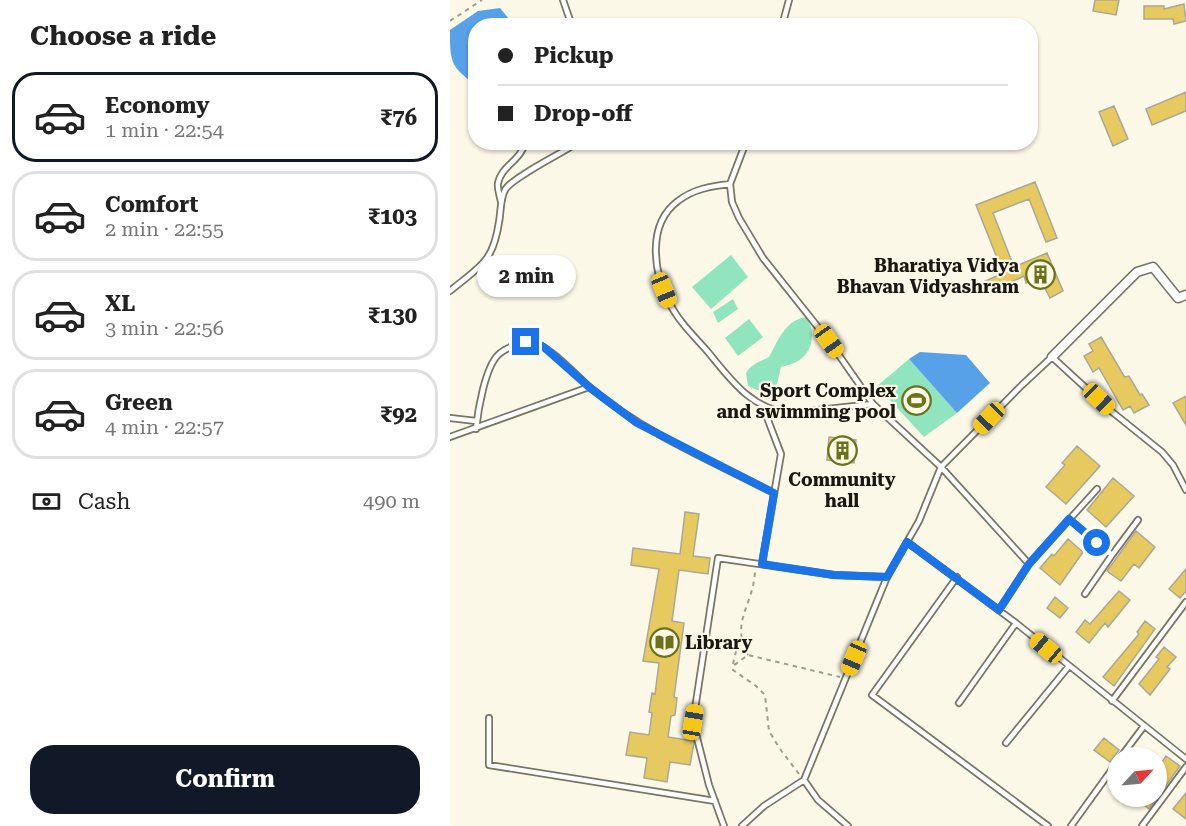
<!DOCTYPE html>
<html lang="en">
<head>
<meta charset="utf-8">
<style>
  :root { --surface:#fff; --page:#f2f2f2; --text:#222; --muted:#767676; --line:#e0e0e0; --accent:#111827 }
  body { margin:0; font-family:"Roboto Serif",serif; background:var(--page); color:var(--text); height:100vh; display:flex; flex-direction:column; font-size:22px; white-space:nowrap }
  * { box-sizing:border-box; margin:0 }
  p { font-size:20px; color:var(--muted) }
  .icon { flex:none; width:33px; height:33px; fill:none; stroke:currentColor; stroke-width:2; stroke-linecap:round; stroke-linejoin:round }
  .map { position:relative; flex:1; overflow:hidden }
  .side { display:flex; flex-direction:column; background:var(--surface); width:450px }
  .side>* { flex:none }
  .banner { position:absolute; left:18px; top:18px; width:570px; height:132px; border-radius:24px; box-shadow:0 2px 4px #0004; display:grid; align-content:center; height:132px; padding:0 30px; background:var(--surface) }
  .needle { width:39px; rotate:64deg }
  .tools { position:absolute; left:657px; top:747px; display:grid; gap:12px }
  .tools a { display:grid; place-items:center; width:60px; height:60px; border-radius:50%; background:var(--surface); box-shadow:0 2px 4px #0004; font-size:30px }
  .end { position:absolute; width:27px; height:27px; margin:-14px; border:8px solid #1a73e8; background:#fff; box-shadow:0 0 0 3px #fff }
  .from { border-radius:50% }
  .bubble { position:absolute; height:42px; border-radius:21px; background:var(--surface); box-shadow:0 2px 4px #0004; font-size:20px; font-weight:700; line-height:42px; text-align:center }
  .car { position:absolute; width:18px; height:36px; margin:-18px -9px; border-radius:8px; box-shadow:0 0 4px 2px #0007; background:linear-gradient(#f5c518 24%,#345 0 40%,#f5c518 0 76%,#345 0 86%,#f5c518 0) }
  .banner b { display:flex; align-items:center; gap:21px; height:57px; font-size:22px }
  .banner b+b { border-top:2px solid var(--line) }
  .banner i { width:15px; height:15px; background:var(--text) }
  ul { padding:0; list-style:none }
  li { display:flex; align-items:center; gap:18px; height:90px; margin:0 12px 9px; padding:0 18px; border:3px solid var(--line); border-radius:24px }
  li div { flex:1 }
  li b { display:block; font-size:22px }
  li em { font-style:normal; font-weight:700 }
  li.selected { border-color:var(--accent) }
  li>.icon { width:54px; height:54px; stroke-width:1.5 }
  h2 { padding:0 30px; font-size:27px; line-height:72px }
  .pay { display:flex; align-items:center; gap:15px; height:66px; padding:0 30px; font-size:22px }
  .pay p { margin-inline-start:auto }
  .action { display:flex; gap:12px; margin-top:auto; padding:12px 30px }
  .action a { flex:1; height:69px; border-radius:24px; background:var(--accent); color:#fff; font-size:24px; font-weight:700; line-height:69px; text-align:center }
  main { display:flex; flex:1; min-height:0 }
  .map>svg:first-child { display:block }
</style>
</head>
<body>
<main>
<section class="side">
<h2>Choose a ride</h2>
<ul>
<li class="selected"><svg class="icon" aria-label="car" viewBox="0 0 24 24"><path d="M5 17H2v-5l4-1 3-4h7l3 4 3 1v5h-3M9 17h6M6 11h13"/><circle cx="7" cy="17" r="2"/><circle cx="17" cy="17" r="2"/></svg><div><b>Economy</b><p>1 min · 22:54</p></div><em>₹76</em></li>
<li><svg class="icon" aria-label="car" viewBox="0 0 24 24"><path d="M5 17H2v-5l4-1 3-4h7l3 4 3 1v5h-3M9 17h6M6 11h13"/><circle cx="7" cy="17" r="2"/><circle cx="17" cy="17" r="2"/></svg><div><b>Comfort</b><p>2 min · 22:55</p></div><em>₹103</em></li>
<li><svg class="icon" aria-label="car" viewBox="0 0 24 24"><path d="M5 17H2v-5l4-1 3-4h7l3 4 3 1v5h-3M9 17h6M6 11h13"/><circle cx="7" cy="17" r="2"/><circle cx="17" cy="17" r="2"/></svg><div><b>XL</b><p>3 min · 22:56</p></div><em>₹130</em></li>
<li><svg class="icon" aria-label="car" viewBox="0 0 24 24"><path d="M5 17H2v-5l4-1 3-4h7l3 4 3 1v5h-3M9 17h6M6 11h13"/><circle cx="7" cy="17" r="2"/><circle cx="17" cy="17" r="2"/></svg><div><b>Green</b><p>4 min · 22:57</p></div><em>₹92</em></li>
</ul>
<div class="pay"><svg class="icon" aria-label="cash" viewBox="0 0 24 24"><path d="M3 7h18v10H3z"/><circle cx="12" cy="12" r="2"/></svg>Cash<p>490 m</p></div>
<div class="action"><a>Confirm</a></div>
</section>
<div class="map">
<svg width="736" height="826" viewBox="0 0 736 826">
  <rect width="100%" height="100%" fill="#fcf8e7"/>
  <path fill="#90e5be" d="M281 255 298 277 261 309 242 287Z
    M283 299 288 309 268 323 263 312Z
    M356 317C365 328 364 347 353 357 348 363 338 365 331 367L327 384 320 391 307 390 298 386 296 373C302 363 310 362 319 357 328 341 335 320 356 317Z
    M299 319 313 337 288 356 275 338Z
    M459 359 507 413 474 437 427 386Z"/>
  <path fill="#57a1e8" d="M50 8 64 25 26 26 25 83H23C0 66 0 60 0 30L28 11Z
    M470 352 516 355 540 383 507 413 459 359Z"/>
  <path fill="#e6ca60" stroke="#aba797" stroke-width="1.5" d="M645 0H669L666 15 643 11Z
    M734 4 736 21 724 24 723 19H694V6H714V9Z
    M736 92V111L702 125 696 109Z
    M664 106 678 139 663 146 649 112Z
    M585 182 607 238 596 242 579 199 543 213 564 267 597 253 613 291 600 298 589 277 576 283 574 276 539 293 533 282 553 273 526 205Z
    M651 337 674 376 675 377 679 376 690 395 692 394 699 405 684 413 680 406 673 410 649 368 643 372 634 356 643 351 639 344Z
    M736 396V425L723 403Z
    M379 437 406 440 404 463 377 460Z
    M627 446 650 466 616 504 596 487 615 465 612 463Z
    M663 478 684 496 656 527 637 510Z
    M235 512 249 514 243 556 260 558 258 574 229 570 222 621 234 623 224 697 227 698 225 715 221 716 218 737 243 741 244 743 240 765 220 762 217 782 194 778 197 758 176 755 180 732 199 735 202 713 199 712 202 693 205 694 209 663 193 661 209 569 181 565 183 548 230 554Z
    M686 531 705 547 689 568 684 564 671 581 657 571Z
    M618 539 633 552 610 585 590 568 602 554 604 556Z
    M736 569V591L730 598 719 589Z
    M669 591 680 600 658 627 655 623 639 643 626 632 635 620 640 624Z
    M605 597 618 608 610 618 597 608Z
    M695 621 705 629 664 686 653 677 689 634 687 632Z
    M714 647 726 657 717 667 720 669 700 695 689 684 709 659 706 657Z
    M654 738 669 750 660 762 644 750Z
    M716 756 730 766 699 809 683 796H706V771Z
    M736 793V819L723 809Z"/>
  <g fill="none" stroke-linecap="round" stroke-linejoin="round">
    <defs>
      <path id="lane" d="M113 0 122 26
        M332 26 339 0
        M296 142 280 184 282 202 289 218 313 258 379 341 423 404 491 467 579 564 647 489
        M280 184C262 186 243 189 228 201 197 224 203 271 219 302 228 321 244 336 258 352 281 380 301 409 340 413L423 404
        M51 202C50 196 47 189 48 183 51 166 72 160 75 142
        M0 291C30 266 43 263 49 222 51 212 50 199 55 190 61 178 114 152 129 142
        M0 418 26 421
        M26 429C28 410 35 368 48 355 54 349 68 343 77 342 96 340 127 377 142 389 196 434 262 461 324 493
        M0 437 139 387
        M619 519 662 555 635 594
        M457 542 566 623 736 759
        M662 555 688 520
        M312 564 331 454 313 407
        M507 577 422 695 598 826
        M549 610 579 564
        M662 701 736 602
        M509 703 566 623
        M39 718V765L265 801
        M556 743 619 666
        M670 758 694 726
        M274 826 259 785 243 722 268 558 384 575 437 577
        M292 826 314 806 354 780
        M398 826 368 800 354 780 437 577 469 521 491 467 572 385 602 357 661 411 712 452 723 465 736 490
        M621 826 668 761
        M692 826 736 767"/>
      <path id="street" d="M602 357 687 272 703 267 728 298 736 295"/>
    </defs>
    <use href="#lane" stroke="#797566" stroke-width="8"/>
    <use href="#street" stroke="#797566" stroke-width="11"/>
    <path stroke="#a09d90" stroke-width="2" stroke-dasharray="4.5 4.5" stroke-linecap="butt" d="M0 21 32 0
      M298 655C280 622 303 606 305 572
      M283 664 287 647 292 639
      M349 774 330 749 319 731 315 695 306 686 283 670V666L298 655 390 677"/>
    <use href="#lane" stroke="#fff" stroke-width="4.5"/>
    <use href="#street" stroke="#fff" stroke-width="8"/>
  </g>
  <g fill="none" stroke-linecap="round" stroke-linejoin="round">
    <path stroke="#1a73e8" stroke-width="8" d="M76 342H85L95 348 139 387 187 423 324 493 312 564 384 575 437 577 457 542 549 610 579 564 619 519 647 543"/>
  </g>
  <defs>
    <symbol id="building-ring" viewBox="-11 -11 22 22"><circle r="9.5" fill="#fcf8e7" stroke="#6a721a" stroke-width="1.5"/><path d="M-4-6H4V6H1V3H-1V6H-4ZM-2.5-4.3h1.7v1.8h-1.7ZM.8-4.3h1.7v1.8H.8ZM-2.5-1h1.7V.8h-1.7ZM.8-1h1.7V.8H.8Z" fill="#6a721a"/></symbol>
    <symbol id="stadium-ring" viewBox="-11 -11 22 22"><circle r="9.5" fill="#fcf8e7" stroke="#6a721a" stroke-width="1.5"/><path d="M0-5a6.5 5 0 1 0 0 10a6.5 5 0 1 0 0-10ZM-3.5-1.8h7v3.6h-7Z" fill="#6a721a"/></symbol>
    <symbol id="library-ring" viewBox="-11 -11 22 22"><circle r="9.5" fill="#fcf8e7" stroke="#6a721a" stroke-width="1.5"/><path d="M-6-4Q-3-5.5-.7-3.5V5Q-3 3-6 4ZM6-4Q3-5.5 .7-3.5V5Q3 3 6 4Z" fill="#6a721a"/></symbol>
  </defs>
  <g fill-rule="evenodd">
    <use href="#building-ring" x="574" y="258" width="33" height="33"/>
    <use href="#stadium-ring" x="450" y="384" width="33" height="33"/>
    <use href="#building-ring" x="376" y="434" width="33" height="33"/>
    <use href="#library-ring" x="198" y="626" width="33" height="33"/>
  </g>
  <g text-anchor="middle" dominant-baseline="central" stroke-width="4.5" stroke-linejoin="round" paint-order="stroke">
    <g font-size="18" font-weight="bold" fill="#191711" stroke="#fcf8e7" text-anchor="end">
      <text x="569" y="265">Bharatiya Vidya<tspan x="569" dy="21">Bhavan Vidyashram</tspan></text>
      <text x="446" y="390">Sport Complex<tspan x="446" dy="21">and swimming pool</tspan></text>
      <text x="392" y="479" text-anchor="middle">Community<tspan x="392" dy="21">hall</tspan></text>
      <text x="235" y="642" text-anchor="start">Library</text>
    </g>
  </g>
</svg>
<div class="tools">
<a><svg class="needle" viewBox="-14 -14 28 28"><path d="M0-13l5 13h-10z" fill="#e53935"/><path d="M0 13l5-13h-10z" fill="#767676"/></svg></a>
</div>
<i class="end from" style="left:647px;top:543px"></i>
<i class="end" style="left:76px;top:342px"></i>
<div class="bubble" style="left:27px;top:255px;width:99px">2 min</div>
<i class="car" style="left:214px;top:290px;rotate:158deg"></i>
<i class="car" style="left:379px;top:341px;rotate:145deg"></i>
<i class="car" style="left:649px;top:399px;rotate:134deg"></i>
<i class="car" style="left:539px;top:418px;rotate:224deg"></i>
<i class="car" style="left:596px;top:648px;rotate:310deg"></i>
<i class="car" style="left:404px;top:658px;rotate:203deg"></i>
<i class="car" style="left:243px;top:722px;rotate:9deg"></i>
<div class="banner">
<b><i class="from"></i>Pickup</b>
<b><i></i>Drop-off</b>
</div>
</div>
</main>
</body>
</html>
